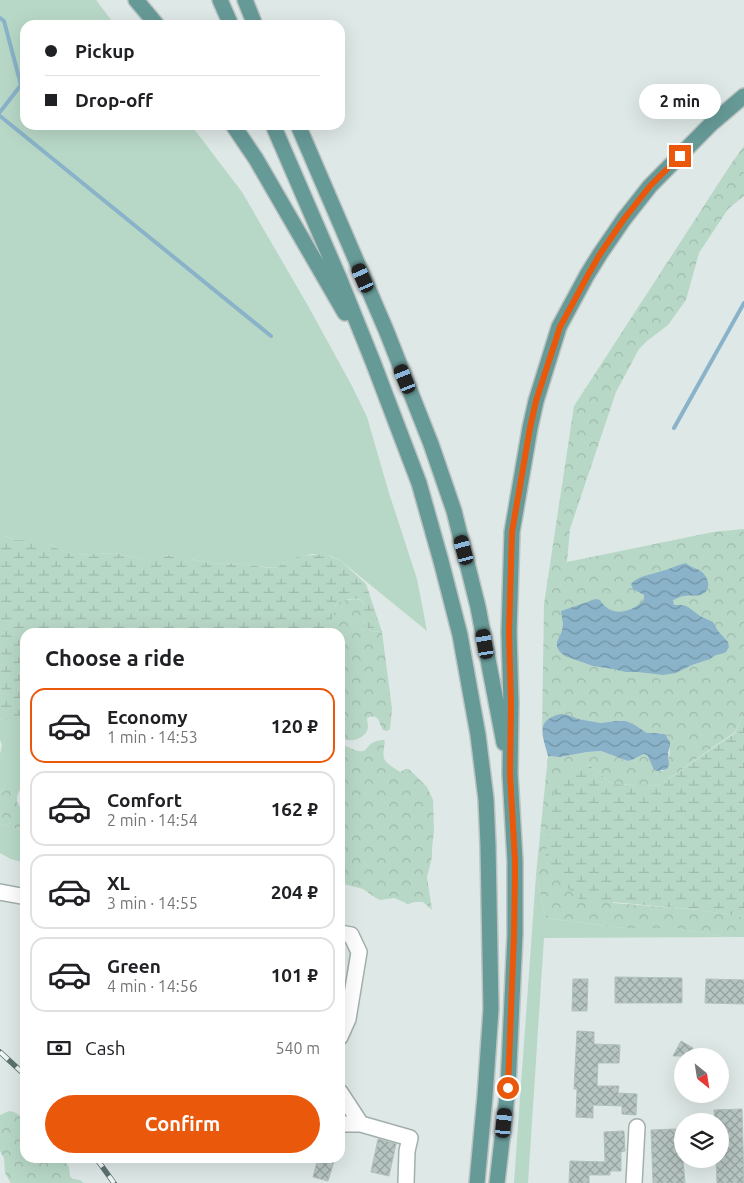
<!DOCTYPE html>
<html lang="en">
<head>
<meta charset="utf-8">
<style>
  :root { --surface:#fff; --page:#f2f2f2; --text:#202124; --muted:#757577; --line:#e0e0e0; --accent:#ea580c }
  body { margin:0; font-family:Ubuntu,sans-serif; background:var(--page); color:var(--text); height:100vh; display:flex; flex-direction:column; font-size:19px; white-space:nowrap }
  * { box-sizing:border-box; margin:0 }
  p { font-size:16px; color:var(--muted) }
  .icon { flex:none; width:28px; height:28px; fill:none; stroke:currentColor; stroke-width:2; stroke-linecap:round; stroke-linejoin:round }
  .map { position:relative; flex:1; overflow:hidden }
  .details { position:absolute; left:20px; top:628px; width:325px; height:535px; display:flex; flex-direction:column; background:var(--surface); border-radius:15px; box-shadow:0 5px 20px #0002 }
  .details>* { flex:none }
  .top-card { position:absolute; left:20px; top:20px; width:325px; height:110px; border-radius:15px; box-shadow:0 5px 20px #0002; display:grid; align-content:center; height:110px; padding:0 25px; background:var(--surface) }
  .needle { width:32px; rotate:150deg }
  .buttons { position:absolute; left:674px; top:1048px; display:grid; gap:10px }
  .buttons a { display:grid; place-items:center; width:55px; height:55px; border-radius:50%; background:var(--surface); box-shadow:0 5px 20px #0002; font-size:25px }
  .end { position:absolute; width:22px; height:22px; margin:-11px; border:6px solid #ea580c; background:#fff; box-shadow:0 0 0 2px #fff }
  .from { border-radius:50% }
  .bubble { position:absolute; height:35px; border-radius:18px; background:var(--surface); box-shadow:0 5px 20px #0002; font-size:16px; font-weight:700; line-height:35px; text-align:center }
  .car { position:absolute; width:15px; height:30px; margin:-15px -8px; border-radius:6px; box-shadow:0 0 4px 1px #0007; background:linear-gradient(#222 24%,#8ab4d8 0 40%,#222 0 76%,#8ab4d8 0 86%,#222 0) }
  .top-card b { display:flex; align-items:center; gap:18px; height:48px; font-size:19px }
  .top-card b+b { border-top:1px solid var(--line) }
  .top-card i { width:12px; height:12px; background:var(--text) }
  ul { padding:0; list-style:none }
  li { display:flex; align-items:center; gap:15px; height:75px; margin:0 10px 8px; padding:0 15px; border:2px solid var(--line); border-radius:15px }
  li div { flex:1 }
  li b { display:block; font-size:19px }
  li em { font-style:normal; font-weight:700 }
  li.on { border-color:var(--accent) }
  li>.icon { width:45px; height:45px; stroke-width:1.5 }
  h2 { padding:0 25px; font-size:22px; line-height:60px }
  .pay { display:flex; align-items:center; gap:12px; height:55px; padding:0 25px; font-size:19px }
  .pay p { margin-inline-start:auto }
  .cta { display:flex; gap:10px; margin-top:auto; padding:10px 25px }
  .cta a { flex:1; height:58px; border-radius:30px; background:var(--accent); color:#fff; font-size:20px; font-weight:700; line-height:58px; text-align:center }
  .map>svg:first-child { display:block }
</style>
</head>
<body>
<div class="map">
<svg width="744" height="1183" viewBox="0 0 744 1183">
  <defs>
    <pattern id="forest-crowns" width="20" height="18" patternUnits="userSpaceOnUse" patternTransform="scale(1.25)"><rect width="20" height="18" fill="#b8d8c7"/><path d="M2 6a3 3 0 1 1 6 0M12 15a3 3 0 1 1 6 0" fill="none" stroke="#9ebaac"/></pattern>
    <pattern id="wetland-marsh" width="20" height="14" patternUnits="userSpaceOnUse" patternTransform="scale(1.25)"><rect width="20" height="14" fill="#b8d8c7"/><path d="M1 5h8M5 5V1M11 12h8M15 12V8" fill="none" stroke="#9ebaac"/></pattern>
    <pattern id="water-waves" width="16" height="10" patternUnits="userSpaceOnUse" patternTransform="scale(1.25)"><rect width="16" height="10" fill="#8ab3c9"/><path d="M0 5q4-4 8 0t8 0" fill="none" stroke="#7092a4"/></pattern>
    <pattern id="building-cross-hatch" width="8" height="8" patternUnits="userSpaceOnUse" patternTransform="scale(1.25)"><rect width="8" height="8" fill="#b7c5c2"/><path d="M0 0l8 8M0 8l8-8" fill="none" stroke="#94a19e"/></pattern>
  </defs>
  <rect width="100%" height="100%" fill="#dee8e6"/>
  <path fill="#b8d8c7" d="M0 0H96L115 25H25V125H191L242 192 307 304 352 386 367 417 389 493 417 579 427 631 341 561 331 556 312 554 289 560 279 566 274 568 256 566 243 563 214 564 191 559H180L171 555 164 556 157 559H143L115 553 75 555 58 549 48 543 17 540 11 539 7 536 0 538Z
    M11 719H18L25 722V784L19 791 17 796C12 792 5 790 0 793V754L2 745 0 740V720Z
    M0 824 25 831V863L11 859 0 853Z
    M536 875 546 918 623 928H675L728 937 544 938 528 1183H514Z"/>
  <path fill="url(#forest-crowns)" d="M744 146V196L728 209 699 253 686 300 668 325 647 341 639 349 616 392 570 529 567 562 713 532 744 529V711L735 732 658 786 612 784 588 764 613 903 700 910 744 917V937H728L675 928H623L546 918 536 875 548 756 560 757 587 752 601 751 628 761 632 760 643 754 647 755C651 763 652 772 663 771 670 760 670 754 670 742L665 734 654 733H647L635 725 626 721H615L601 723 578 719 545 723 542 730 544 604 574 406 733 161Z
    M355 599C369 600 362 610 363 619 363 623 367 627 370 631L382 632 392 709 390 729 387 731 383 730C378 722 380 713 367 718 367 721 368 724 368 727 368 735 356 742 348 740 345 740 343 738 340 737V632H315C318 631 323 629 326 627 328 625 328 622 330 620 338 603 333 601 355 599Z
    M384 740 385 742C381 762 384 761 400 772L406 769 410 770 427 787 433 800 434 830 432 849V857L427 877 432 910 423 902H415L408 904 394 898 380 900 376 898 363 889 340 883V745C349 745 355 753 363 751 367 750 368 745 372 743 375 741 380 740 384 740Z
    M7 790 17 796V802L25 815V831L0 824V793Z
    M9 1111C16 1112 23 1116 25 1123 27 1129 25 1150 25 1158H62L69 1167 70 1176 73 1179 80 1180 84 1183H11L10 1182 5 1173 4 1158 0 1151V1115Z"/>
  <path fill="url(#wetland-marsh)" d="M7 536 11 539 17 540H29L48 543 58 549 75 555 115 553 143 559H157L164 556 171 555 180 559H191L214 564 243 563 261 567 274 568 279 566 289 560 301 556 325 554 341 561 366 584 382 632 370 631C368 628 364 624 363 620 361 608 371 597 350 599 344 600 339 602 335 606L336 611 333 614 331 625 315 632H25V722L18 719 0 720V538Z
    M744 711V917L700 910 579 899 544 864 557 779 588 764 612 784 658 786 735 733Z"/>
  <path fill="url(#water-waves)" d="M686 563C691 568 698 568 703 573 710 580 711 592 700 595 695 596 690 595 684 596 680 596 677 599 673 600L674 605H683L688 607 700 616 713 622 718 631 728 642 729 647 726 652 721 654 716 655 710 659 692 665 676 673 663 675 638 672H626L613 669 593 666 565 656 560 652 557 647V642L562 631 563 624 561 611 596 599 600 600C611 618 631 613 644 600V595L633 589 631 584C639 575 651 575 662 571 670 569 677 565 686 563Z
    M561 714 568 715 578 719 601 723 615 721H626L635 725 647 733H654L665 734 670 742V746L668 753 669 765 667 769 658 771 654 770 647 755 643 754 632 760 628 761 601 751 587 752 560 757 548 756C543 736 534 720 561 714Z"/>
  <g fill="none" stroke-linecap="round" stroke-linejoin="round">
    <path stroke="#8ab3c9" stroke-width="4" d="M0 18 4 21 21 85
      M0 112 21 85
      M0 116 271 336
      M674 428 744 303"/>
  </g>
  <path fill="url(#building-cross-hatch)" stroke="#b1c1bd" d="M615 977 682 978V1003H615Z
    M573 979H588L587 1011H572Z
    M706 979 744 980V1004L705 1003Z
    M577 1031 594 1032V1044L620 1045 619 1063H598L597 1086H619L618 1093 637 1094 636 1115 622 1114V1106L593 1105V1118L576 1117 577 1089H574Z
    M681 1041 693 1048 688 1056H673Z
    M742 1109 744 1183H717L716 1159H720V1121H715L714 1110Z
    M676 1129 677 1149H682L685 1183H653L651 1130Z
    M624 1131 625 1151 621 1152V1171H610V1175H589V1183H569L570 1161 605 1162 604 1132Z
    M378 1139 396 1144 389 1176 371 1172Z
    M318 1158H335L328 1181 313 1177Z"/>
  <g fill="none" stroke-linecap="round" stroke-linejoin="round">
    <defs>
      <path id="minor" d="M0 892 21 896H25
        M340 933 351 935 359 952 348 1019 340 1037
        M340 1092 361 1124
        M340 1124H361L410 1138 407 1151 406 1183
        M634 1183 637 1127"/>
      <path id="major" d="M136 0 157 25
        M220 0 231 25
        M245 0 255 25
        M233 125 256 159 345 313
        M273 125 340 280 373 362 419 483 441 561 460 635 478 735 486 799 488 845 491 1009 485 1096 477 1183
        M298 125 386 330 431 444 454 511 478 607 504 743
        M497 1183 508 1088 515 934V861L510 774 511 704 509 632 512 532 530 428 536 401 559 327 587 275 600 254 624 219 650 186 711 124 744 96"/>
    </defs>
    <use href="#minor" stroke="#a2afad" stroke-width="18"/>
    <use href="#major" stroke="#bcc3c2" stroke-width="18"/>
    <use href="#minor" stroke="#fff" stroke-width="15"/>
    <use href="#major" stroke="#669a97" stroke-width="15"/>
    <defs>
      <path id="rail" d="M0 1052 25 1075
        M96 1158 114 1183"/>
    </defs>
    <use href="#rail" stroke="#5b7270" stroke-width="5.5"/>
    <use href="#rail" stroke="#eef5f3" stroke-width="4" stroke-dasharray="11" stroke-linecap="butt"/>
  </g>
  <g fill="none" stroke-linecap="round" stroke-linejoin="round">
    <path stroke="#ea580c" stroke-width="6" d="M508 1088 514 934 515 879V860L510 774 511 704 509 632 512 532 530 428 536 401 560 327 588 275 600 254 624 219 650 186 680 156"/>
  </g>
</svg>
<div class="buttons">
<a><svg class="needle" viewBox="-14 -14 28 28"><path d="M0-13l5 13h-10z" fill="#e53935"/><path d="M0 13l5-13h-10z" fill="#757577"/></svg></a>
<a><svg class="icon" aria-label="layers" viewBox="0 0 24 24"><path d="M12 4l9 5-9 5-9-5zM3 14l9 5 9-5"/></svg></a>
</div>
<i class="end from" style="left:508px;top:1088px"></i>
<i class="end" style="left:680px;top:156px"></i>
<div class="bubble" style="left:639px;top:84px;width:82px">2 min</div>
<i class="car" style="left:363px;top:278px;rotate:336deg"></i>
<i class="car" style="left:405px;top:379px;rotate:338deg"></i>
<i class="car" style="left:464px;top:550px;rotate:345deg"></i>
<i class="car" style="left:485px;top:644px;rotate:350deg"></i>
<i class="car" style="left:504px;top:1123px;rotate:6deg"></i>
<div class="top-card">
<b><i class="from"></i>Pickup</b>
<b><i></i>Drop-off</b>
</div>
<section class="details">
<h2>Choose a ride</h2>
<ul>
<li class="on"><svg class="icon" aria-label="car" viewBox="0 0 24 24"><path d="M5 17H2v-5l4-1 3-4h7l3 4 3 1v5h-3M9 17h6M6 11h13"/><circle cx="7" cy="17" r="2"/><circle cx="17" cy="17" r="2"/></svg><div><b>Economy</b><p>1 min · 14:53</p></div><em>120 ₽</em></li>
<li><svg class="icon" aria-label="car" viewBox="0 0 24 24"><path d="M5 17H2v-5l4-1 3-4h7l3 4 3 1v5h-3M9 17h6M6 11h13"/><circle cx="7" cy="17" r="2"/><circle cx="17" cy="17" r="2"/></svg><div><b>Comfort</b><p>2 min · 14:54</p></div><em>162 ₽</em></li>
<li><svg class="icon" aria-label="car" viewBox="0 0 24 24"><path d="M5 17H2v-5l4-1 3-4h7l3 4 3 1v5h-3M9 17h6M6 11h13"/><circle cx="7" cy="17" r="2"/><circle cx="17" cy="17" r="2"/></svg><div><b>XL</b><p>3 min · 14:55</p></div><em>204 ₽</em></li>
<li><svg class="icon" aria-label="car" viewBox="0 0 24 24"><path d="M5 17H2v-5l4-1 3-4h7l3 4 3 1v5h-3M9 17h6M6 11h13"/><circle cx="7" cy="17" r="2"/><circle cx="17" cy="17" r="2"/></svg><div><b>Green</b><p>4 min · 14:56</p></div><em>101 ₽</em></li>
</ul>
<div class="pay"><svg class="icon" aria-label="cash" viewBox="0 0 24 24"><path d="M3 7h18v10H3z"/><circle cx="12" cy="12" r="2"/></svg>Cash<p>540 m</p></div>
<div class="cta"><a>Confirm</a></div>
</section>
</div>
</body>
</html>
